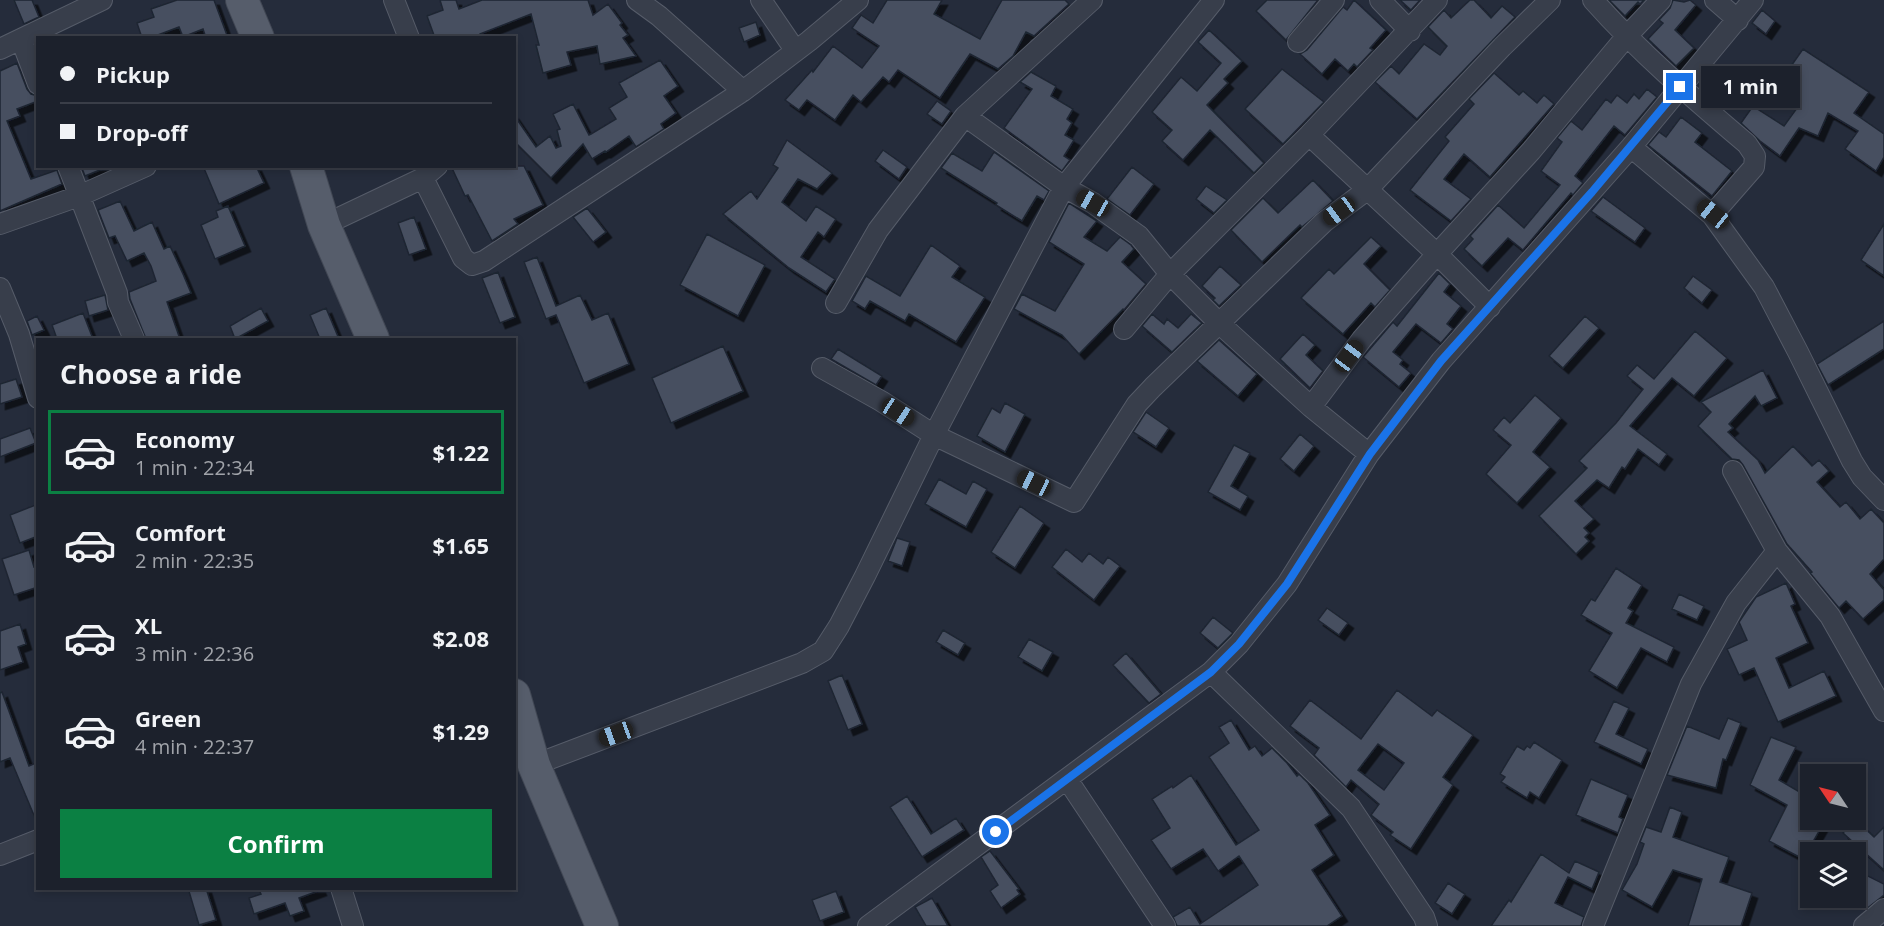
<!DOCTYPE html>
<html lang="en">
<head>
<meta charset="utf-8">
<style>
  :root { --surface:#1c212c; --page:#252934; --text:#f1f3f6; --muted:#a0a3a9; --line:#3a3e48; --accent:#0b8043 }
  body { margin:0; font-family:"Open Sans",sans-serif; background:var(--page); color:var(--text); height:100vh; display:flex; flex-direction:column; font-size:22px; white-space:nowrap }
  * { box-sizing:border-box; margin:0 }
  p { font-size:20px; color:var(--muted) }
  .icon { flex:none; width:33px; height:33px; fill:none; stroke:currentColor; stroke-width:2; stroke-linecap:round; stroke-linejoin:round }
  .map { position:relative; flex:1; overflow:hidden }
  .side { position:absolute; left:36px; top:338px; width:480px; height:552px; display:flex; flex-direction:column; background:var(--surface); border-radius:0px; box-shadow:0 3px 9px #0003,0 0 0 2px var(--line) }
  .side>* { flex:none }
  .top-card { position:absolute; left:36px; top:36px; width:480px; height:132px; border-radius:0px; box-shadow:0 3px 9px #0003,0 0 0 2px var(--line); display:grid; align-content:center; height:132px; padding:0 24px; background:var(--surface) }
  .needle { width:39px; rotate:305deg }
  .buttons { position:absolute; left:1800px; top:764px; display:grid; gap:12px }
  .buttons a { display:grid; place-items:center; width:66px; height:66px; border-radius:0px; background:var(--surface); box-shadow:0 3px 9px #0003,0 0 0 2px var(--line); font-size:30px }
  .end { position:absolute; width:27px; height:27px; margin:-14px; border:8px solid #1a73e8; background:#fff; box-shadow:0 0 0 3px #fff }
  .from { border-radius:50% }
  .bubble { position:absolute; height:42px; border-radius:0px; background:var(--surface); box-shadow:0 3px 9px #0003,0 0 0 2px var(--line); font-size:20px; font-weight:700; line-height:42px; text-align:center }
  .car { position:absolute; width:18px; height:36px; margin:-18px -9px; border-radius:8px; box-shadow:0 0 4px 2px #0007; background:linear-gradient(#222 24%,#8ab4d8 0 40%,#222 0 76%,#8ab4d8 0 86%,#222 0) }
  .top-card b { display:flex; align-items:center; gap:21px; height:57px; font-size:22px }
  .top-card b+b { border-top:2px solid var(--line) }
  .top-card i { width:15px; height:15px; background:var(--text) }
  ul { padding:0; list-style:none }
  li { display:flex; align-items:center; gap:18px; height:84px; margin:0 12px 9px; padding:0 12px; border:3px solid transparent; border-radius:0px }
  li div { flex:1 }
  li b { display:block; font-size:22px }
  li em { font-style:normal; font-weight:700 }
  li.current { border-color:var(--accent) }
  li>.icon { width:54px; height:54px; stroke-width:1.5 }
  h2 { padding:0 24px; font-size:27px; line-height:72px }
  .button { display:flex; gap:12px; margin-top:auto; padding:12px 24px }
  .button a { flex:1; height:69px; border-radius:0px; background:var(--accent); color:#fff; font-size:24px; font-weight:700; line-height:69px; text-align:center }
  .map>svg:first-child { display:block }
</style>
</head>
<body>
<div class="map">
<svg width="1884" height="926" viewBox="0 0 1884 926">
  <defs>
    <filter id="shadow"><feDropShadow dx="5.5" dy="5.5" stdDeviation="0" flood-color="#0009"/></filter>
  </defs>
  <rect width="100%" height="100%" fill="#252c3b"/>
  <path fill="#464f60" stroke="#1f2532" stroke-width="1.5" fill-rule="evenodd" filter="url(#shadow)" d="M14 0H32L39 17 24 24Z
    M177 0H214L228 38H206L203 29 183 37 179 27 150 38H142L137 23 154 17 151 9Z
    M440 0H456L459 9 482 0H588L593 15 608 4 622 23 620 25 628 35 623 38 636 56 600 64 597 46 567 52 571 65 543 73 536 45H539L531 14 480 34 481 38H435L427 16 443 10Z
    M887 0H942L934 14 980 39 1002 0H1065L1069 4 1034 36 1026 32 1013 56 998 69 970 54 940 98 898 70 889 82 883 77 861 102 853 95 835 120 807 100 799 110 785 100 812 70 813 72 833 46 862 68 879 46 852 28 861 15 873 23Z
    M1267 0H1318L1286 40 1256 11Z
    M1354 0 1386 30 1370 48 1373 50 1357 67 1354 64 1348 71 1335 59 1322 74 1300 54 1307 50 1343 7 1347 10Z
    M1400 0H1420L1411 10Z
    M1470 0H1474L1491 18 1502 6 1515 17 1417 119 1375 82 1391 66 1399 74 1424 44 1440 55 1447 46 1428 27 1444 10 1451 18Z
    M1609 0H1644L1640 4 1638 2 1625 16Z
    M1673 0 1684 2 1690 0 1696 5 1675 30 1694 48 1676 66 1648 39 1663 23 1659 20 1670 8Z
    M1762 10 1775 21 1766 34 1752 23Z
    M756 22 760 35 744 42 739 28Z
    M1209 30 1242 61 1224 79 1228 83 1207 105 1264 163 1254 173 1210 130 1183 160 1162 141 1172 130 1152 112 1181 77 1197 91 1221 63 1198 42Z
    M1803 49 1869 92 1854 113 1884 134V157L1876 171 1845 149 1858 131 1828 113 1818 136 1799 128 1780 156 1760 141 1741 123 1753 106 1784 126 1800 104 1772 85 1781 73 1784 76Z
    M660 60 678 86 664 96 676 113 661 124 664 129 636 147 629 136 606 152 605 151 592 159 583 144 551 178 514 141V115L536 147 550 136 556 148 561 146 557 130 560 129 553 114 573 104 589 135 591 134 616 119 609 108 627 97 619 83Z
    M17 63 27 89 31 94 38 96V101L17 109 20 116 7 121 31 179 57 170 62 184 0 211V71Z
    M1282 69 1324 102 1283 144 1245 109Z
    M1031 72 1056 86 1051 96 1073 109 1067 119 1072 123 1065 135 1074 140 1064 156 1070 160 1062 171 1004 128 1032 89 1020 82Z
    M1494 73 1519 95 1523 91 1537 103 1544 95 1554 104 1490 177 1464 154 1444 179 1471 199 1451 221 1410 190 1449 141 1445 137 1474 104 1469 99Z
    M1647 89 1657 97 1625 135 1614 126 1575 176 1583 183 1573 195 1571 193 1523 250 1508 238 1482 266 1464 249 1473 239 1470 236 1498 205 1524 228 1560 185 1541 171 1562 142 1557 138 1571 121 1582 130 1606 99 1611 103 1617 95 1627 103 1634 94 1639 99Z
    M937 101 951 111 942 124 927 114Z
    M1681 117 1702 133 1695 142 1732 171 1712 196 1648 145 1659 132 1666 137Z
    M787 140 832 173 817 189 798 179 782 202 806 221 816 206 836 219 824 237 818 232 801 257 835 279 826 292 789 268 723 214 751 191 757 199 778 168 773 165Z
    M883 150 907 167 899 179 875 161Z
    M994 152 1049 191 1044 200 1037 196 1022 221 996 205 997 203 941 168 952 153 982 171Z
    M81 166H105V168L85 176Z
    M203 166H256L264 183 219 204Z
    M451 166H524L543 205 514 219 518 224 492 241 468 195 465 196Z
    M1132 167 1154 184 1130 215 1107 199Z
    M1313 180 1333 201 1302 227 1300 225 1262 262 1231 230 1263 198 1278 213Z
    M1206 186 1227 200 1214 213 1196 199Z
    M1603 197 1645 228 1635 242 1591 211Z
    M120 201 134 231 152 222 164 249 170 246 183 274 191 293 167 302 180 339H146L130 299 129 292 156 281 151 266 144 253 127 261 115 236 109 238 98 210Z
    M1069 203 1097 221 1084 237 1107 251 1120 237 1131 245 1134 249 1122 262 1146 284 1124 310 1123 309 1079 354 1062 335 1014 309 1022 294 1055 311 1084 264 1049 242Z
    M228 206 245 246 215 259 201 225 218 217 216 211Z
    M587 208 606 232 593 242 573 217Z
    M414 217 426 249 409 255 398 223Z
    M1884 224V276L1861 260Z
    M707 234 765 265 738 316 680 285Z
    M1371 237 1381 246 1364 264 1390 290 1375 307 1371 303 1343 334 1301 298 1329 269 1334 274Z
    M931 245 960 266 952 277 985 297 956 342 909 314 905 321 870 301 865 309 852 301 866 276 900 296Z
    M537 257 556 306 580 295 592 320 608 313 629 364 584 383 556 315 546 319 524 262Z
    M1220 266 1241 285 1219 306 1213 300 1215 298 1202 286Z
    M498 272 515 317 500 323 482 278Z
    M1439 273 1450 284 1444 292 1461 306 1447 324 1453 329 1441 343 1416 324 1393 352 1403 360 1400 364 1411 373 1399 387 1363 357 1393 322 1397 326Z
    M1693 276 1712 290 1702 303 1684 288Z
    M105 295 108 310 89 316 85 301Z
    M261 308 268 321 235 339 230 326Z
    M326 308 339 339H320L310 315Z
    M83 313 93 339H57L52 325Z
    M1152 314 1164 324 1167 319 1178 328 1191 314 1202 323 1172 352 1142 326Z
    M37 316 44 330 32 335 27 321Z
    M1585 316 1599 328 1563 368 1549 356Z
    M1884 321V349L1828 385 1817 364Z
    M1695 331 1727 358 1694 396 1672 378 1630 426 1667 454 1659 465 1638 449 1625 469 1622 467 1609 488 1597 480 1575 501 1594 519 1584 528 1589 533 1585 537 1589 541 1576 554 1539 516 1587 468 1579 461 1616 423 1643 389 1627 376 1637 365 1654 379Z
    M1303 334 1315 345 1306 355 1323 371 1310 388 1280 359Z
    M1219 340 1257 374 1238 396 1197 361Z
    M723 346 743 391 671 423 652 378Z
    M838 349 882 376 876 385 831 359Z
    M1763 370 1777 398 1761 406 1755 396 1729 424 1733 428 1728 432 1758 460 1765 473 1793 446 1812 466 1819 460 1829 471 1817 482 1840 507 1846 502 1860 519 1871 509 1884 523V559L1870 574 1884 590V600L1863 619 1846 601 1839 608 1810 573 1812 572 1787 544 1743 465 1739 460 1732 459 1698 426 1711 412 1701 402Z
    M16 379 22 397 0 404V384Z
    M1535 395 1561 418 1533 452 1550 467 1517 503 1486 474 1511 445 1493 430 1504 417 1510 423Z
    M1005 403 1025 414 1005 452 977 436 992 408 1000 413Z
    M1146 412 1169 428 1156 447 1133 432Z
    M30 428 36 443 0 457V439Z
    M1300 434 1314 446 1294 471 1280 459Z
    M1234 445 1250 453 1231 486 1248 496 1240 510 1208 492Z
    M939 479 966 494 973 481 987 489 966 527 925 504Z
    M38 504V536L20 543 10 515Z
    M1020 506 1044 523 1015 568 991 552Z
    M897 538 910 542 902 566 888 561Z
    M1066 549 1082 562 1089 553 1103 564 1108 557 1120 566 1094 600 1052 567Z
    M29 550 34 567 38 566V587L14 595 2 559Z
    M1616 568 1642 585 1628 608 1633 611 1626 623 1674 647 1667 662 1641 648 1617 688 1589 671 1612 633 1581 615 1591 599 1595 601Z
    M1786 583 1795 604 1791 606 1808 643 1776 658 1789 688 1824 671 1836 696 1778 722 1754 668 1739 675 1727 649 1747 640 1739 622 1756 597Z
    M1679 594 1704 606 1697 620 1672 609Z
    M1327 608 1348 623 1339 635 1318 620Z
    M1213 617 1233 633 1218 648 1200 633Z
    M20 624 26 644 18 647 23 662 0 670V631Z
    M943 630 965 643 958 655 936 642Z
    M1029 639 1053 652 1042 671 1018 657Z
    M1126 653 1161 694 1149 703 1113 665Z
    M842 675 862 724 848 730 828 681Z
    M1397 690 1432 716 1437 710 1473 735 1443 777 1453 785 1411 849 1390 835 1393 832 1371 815 1379 804 1351 780 1346 787 1314 755 1319 748 1290 726 1310 700 1361 739ZM1378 744 1404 763 1384 790 1358 770Z
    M2 692 29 766 38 762V825L10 758 0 762V693Z
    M1614 701 1629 708 1616 734 1648 749 1641 764 1594 742Z
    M1728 718 1741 723 1726 760 1723 759 1716 788 1667 775 1687 726 1719 739Z
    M1231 720 1249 750 1255 746 1262 756 1272 748 1287 763 1297 776 1299 774 1308 783 1330 815 1315 825 1334 855 1312 870 1342 916 1327 926H1177L1173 917 1190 907 1200 924 1258 885 1239 856 1218 871 1203 849 1171 869 1151 840 1170 828 1152 799 1172 786 1173 788 1191 775 1236 845 1259 830 1209 757 1229 743 1219 727Z
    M1771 737 1796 747 1779 780 1810 798V819H1826L1803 859 1769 841 1787 805 1750 785Z
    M1534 742 1562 760 1539 798 1530 792 1527 798 1501 782 1505 777 1500 774 1517 746 1524 750 1527 746 1530 748Z
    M1591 779 1628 795 1619 817 1623 819 1618 833 1576 815Z
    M907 796 931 834 956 818 964 830 922 857 890 807Z
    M1670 807 1682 812 1673 837 1729 857 1720 882 1752 893 1741 926H1688L1702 879 1673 870 1652 907 1622 890 1637 864 1644 844 1640 842 1646 827 1661 832Z
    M1855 819 1874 837 1884 827V870L1843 833Z
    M990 851 1019 889 1017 890 1020 894 1001 908 990 891 998 885 981 857Z
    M1541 854 1569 873 1575 861 1599 872 1592 889 1568 877 1555 903 1584 917 1581 926H1491L1509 900 1511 902Z
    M1856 870 1884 884V895L1865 910 1856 899Z
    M1448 883 1465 894 1452 914 1435 903Z
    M188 888H206L216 920 199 925Z
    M258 888H320L321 890 299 898 304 911 290 916 285 903 254 914 249 898 261 894Z
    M836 891 844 912 820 921 812 900Z
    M932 898 948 926H926L915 907Z"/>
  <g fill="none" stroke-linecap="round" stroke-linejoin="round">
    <defs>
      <path id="minor" d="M394 0 409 38
        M637 0 659 16 743 91
        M761 0 795 50
        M1380 0 1410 31
        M1593 0C1640 53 1693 98 1747 144L1755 156 1754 167 1712 215
        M1715 0 1738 20
        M21 39 38 84
        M1298 42 1334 0
        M0 49 102 0
        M965 116 1064 187 1093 203 1139 236 1170 274 1219 323 1311 407 1369 454
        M1309 135 1437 254 1490 307
        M1631 147 1712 215 1764 287 1798 352 1852 461 1862 477 1884 500
        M68 166 117 293 118 302 134 339
        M423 178 437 166
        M0 224 79 196 146 166
        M324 225 423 178 463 258 472 265 484 261 743 91 809 41 858 0
        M0 288 19 334 38 398
        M836 303 878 230 965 116 1092 0
        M1124 329 1170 274 1309 135 1437 0
        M822 368 881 401 934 435 1074 502 1137 404 1153 387 1324 222 1367 190 1502 47 1550 0
        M1311 407 1362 339 1437 254 1531 151 1626 37 1661 0
        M1733 471 1777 551 1830 616 1884 711
        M1211 672 1351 808 1424 917 1427 926
        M534 765 802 663 823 651 839 626 865 576 934 435 1064 187 1214 0
        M1067 779 1165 926
        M0 855 38 840
        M341 888 353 926
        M868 926 1211 672 1239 644 1287 584 1369 454 1441 361 1631 147 1753 0
        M1593 926 1691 684 1736 603 1777 551
        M1864 926 1884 909"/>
      <path id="primary" d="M242 0 258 38
        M306 166 324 225 373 339
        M514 695 534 765 602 926"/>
    </defs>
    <use href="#minor" stroke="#565c69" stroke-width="22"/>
    <use href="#primary" stroke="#414754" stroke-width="34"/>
    <use href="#minor" stroke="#383e4b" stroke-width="20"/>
    <use href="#primary" stroke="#565d6b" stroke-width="32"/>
  </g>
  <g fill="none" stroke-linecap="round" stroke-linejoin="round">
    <path stroke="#1a73e8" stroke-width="8" d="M996 832 1211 672 1239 644 1287 584 1370 454 1441 361 1592 192 1680 87"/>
  </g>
</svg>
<div class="buttons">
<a><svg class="needle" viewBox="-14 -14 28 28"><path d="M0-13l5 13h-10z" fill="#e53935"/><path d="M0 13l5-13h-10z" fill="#a0a3a9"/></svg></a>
<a><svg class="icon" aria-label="layers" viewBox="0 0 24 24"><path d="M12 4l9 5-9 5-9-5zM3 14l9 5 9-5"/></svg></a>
</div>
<i class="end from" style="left:996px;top:832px"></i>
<i class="end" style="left:1680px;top:87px"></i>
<div class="bubble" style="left:1701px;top:66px;width:99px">1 min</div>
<i class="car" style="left:1093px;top:203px;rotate:299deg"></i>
<i class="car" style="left:1339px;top:211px;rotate:234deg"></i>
<i class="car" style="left:1713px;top:214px;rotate:309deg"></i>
<i class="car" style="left:1349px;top:356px;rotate:37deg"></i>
<i class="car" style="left:898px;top:412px;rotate:123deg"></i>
<i class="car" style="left:1034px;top:483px;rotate:295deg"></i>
<i class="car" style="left:616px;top:734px;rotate:250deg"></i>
<div class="top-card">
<b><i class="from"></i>Pickup</b>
<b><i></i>Drop-off</b>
</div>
<section class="side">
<h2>Choose a ride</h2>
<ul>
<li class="current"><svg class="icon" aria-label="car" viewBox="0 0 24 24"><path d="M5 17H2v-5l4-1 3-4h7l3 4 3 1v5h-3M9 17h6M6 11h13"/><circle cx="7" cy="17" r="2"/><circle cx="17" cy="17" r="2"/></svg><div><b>Economy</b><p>1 min · 22:34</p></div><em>$1.22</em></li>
<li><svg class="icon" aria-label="car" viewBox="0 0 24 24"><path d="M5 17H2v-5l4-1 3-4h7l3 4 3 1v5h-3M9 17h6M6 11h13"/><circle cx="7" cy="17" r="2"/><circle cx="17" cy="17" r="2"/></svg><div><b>Comfort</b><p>2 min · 22:35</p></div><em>$1.65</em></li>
<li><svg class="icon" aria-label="car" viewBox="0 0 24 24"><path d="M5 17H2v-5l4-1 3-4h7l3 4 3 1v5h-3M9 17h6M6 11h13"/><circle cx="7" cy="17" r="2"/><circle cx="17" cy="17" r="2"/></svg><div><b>XL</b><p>3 min · 22:36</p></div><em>$2.08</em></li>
<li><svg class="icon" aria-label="car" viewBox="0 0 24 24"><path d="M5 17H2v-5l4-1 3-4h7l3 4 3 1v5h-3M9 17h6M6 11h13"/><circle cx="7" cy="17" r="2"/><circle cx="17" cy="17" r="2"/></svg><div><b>Green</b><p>4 min · 22:37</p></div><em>$1.29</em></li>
</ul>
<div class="button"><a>Confirm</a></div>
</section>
</div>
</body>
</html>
